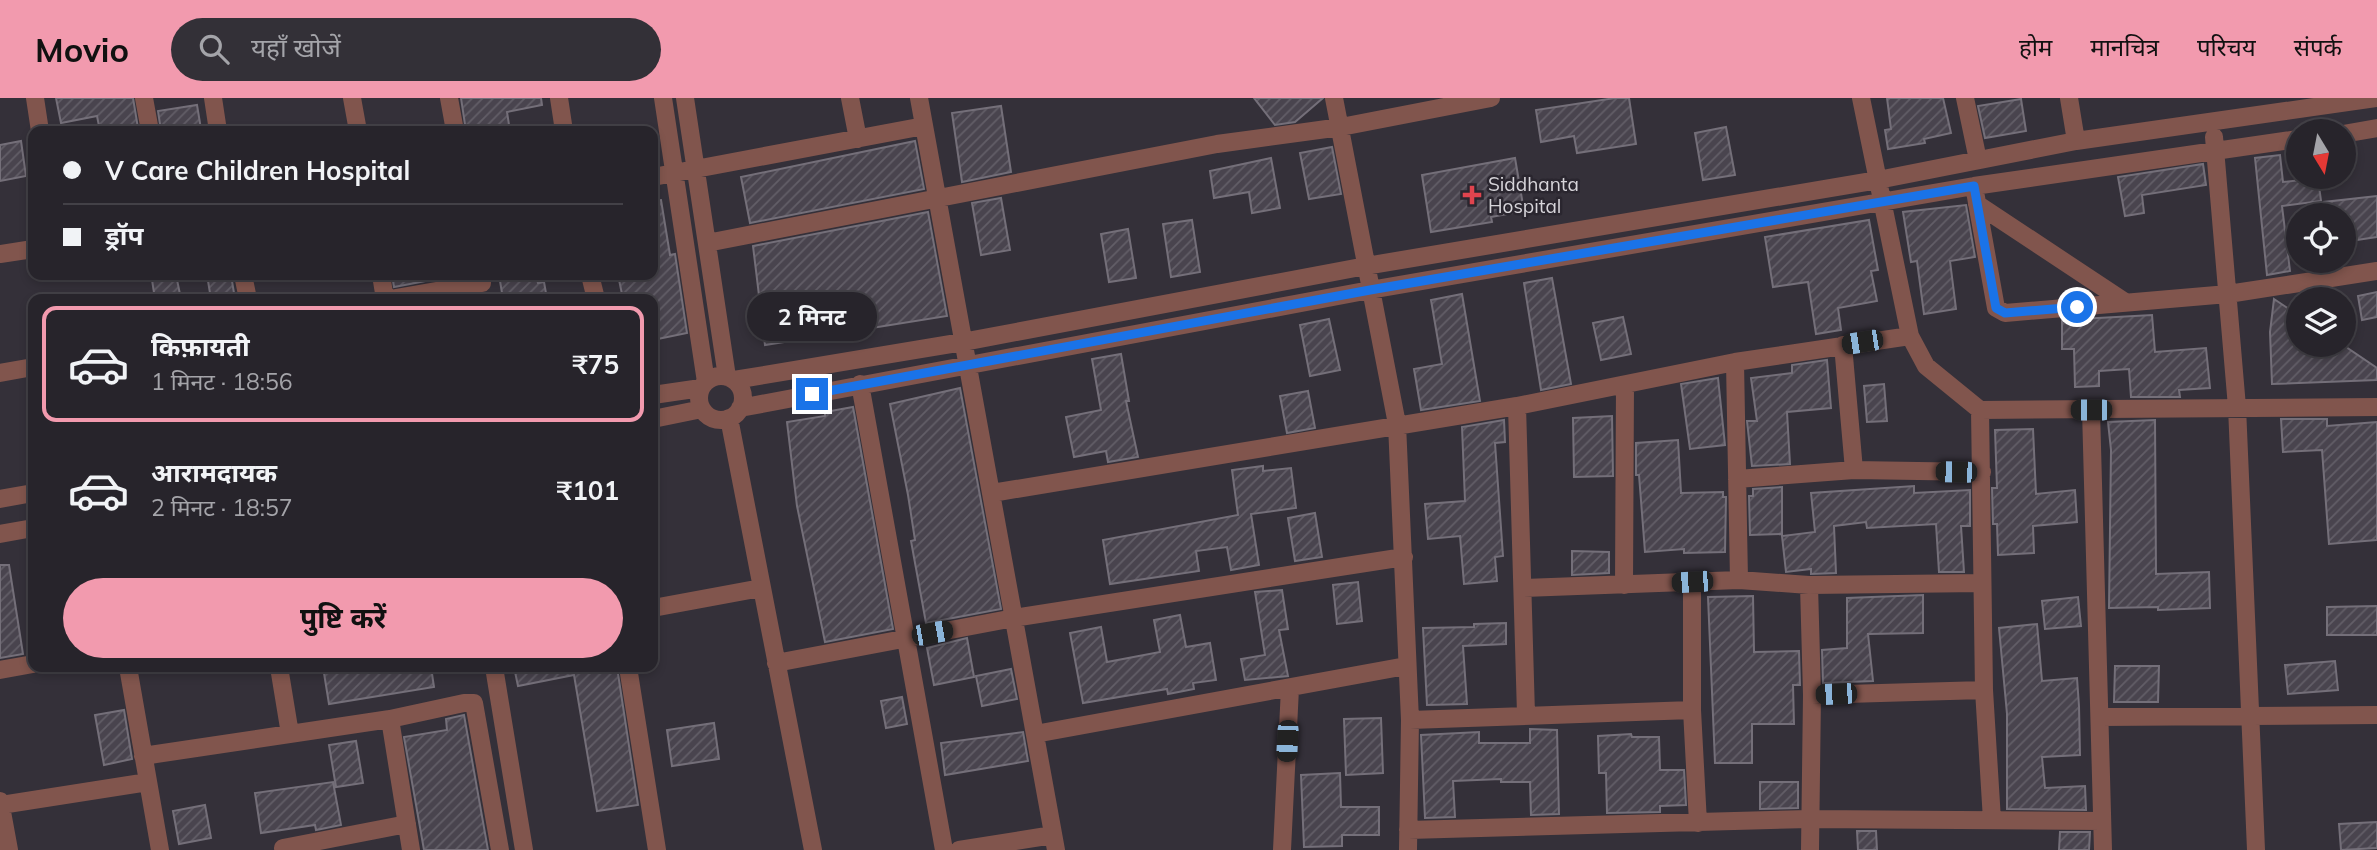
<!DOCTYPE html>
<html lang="hi">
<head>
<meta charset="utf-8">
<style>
  :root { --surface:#27242b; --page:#333037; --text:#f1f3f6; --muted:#a4a4a9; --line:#434147; --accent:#f29aae }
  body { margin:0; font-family:Mulish,"Noto Sans Devanagari",sans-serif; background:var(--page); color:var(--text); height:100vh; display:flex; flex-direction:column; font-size:26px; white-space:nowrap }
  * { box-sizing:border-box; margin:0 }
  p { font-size:23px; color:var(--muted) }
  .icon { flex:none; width:38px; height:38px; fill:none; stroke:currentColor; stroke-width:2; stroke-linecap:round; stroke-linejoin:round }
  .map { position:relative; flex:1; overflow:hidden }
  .sheet { position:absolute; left:28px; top:196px; width:630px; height:378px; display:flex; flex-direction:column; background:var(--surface); border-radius:14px; box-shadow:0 4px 10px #0003,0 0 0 2px var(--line) }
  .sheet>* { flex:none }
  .top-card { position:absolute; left:28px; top:28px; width:630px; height:154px; border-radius:14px; box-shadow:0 4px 10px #0003,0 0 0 2px var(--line); display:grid; align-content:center; height:154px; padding:0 35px; background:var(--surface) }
  .needle { width:46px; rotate:170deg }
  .buttons { position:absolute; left:2286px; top:21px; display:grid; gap:14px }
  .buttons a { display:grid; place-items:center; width:70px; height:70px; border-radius:50%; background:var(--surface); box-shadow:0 4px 10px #0003,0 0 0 2px var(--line); font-size:35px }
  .end { position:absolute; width:32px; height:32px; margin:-16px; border:9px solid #1a73e8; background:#fff; box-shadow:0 0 0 4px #fff }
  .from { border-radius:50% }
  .bubble { position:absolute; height:49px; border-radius:24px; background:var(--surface); box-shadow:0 4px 10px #0003,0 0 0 2px var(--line); font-size:23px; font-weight:700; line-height:49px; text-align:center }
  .car { position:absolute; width:21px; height:42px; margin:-21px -10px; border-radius:9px; box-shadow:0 0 5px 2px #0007; background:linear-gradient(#222 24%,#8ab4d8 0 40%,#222 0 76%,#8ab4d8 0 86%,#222 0) }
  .top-card b { display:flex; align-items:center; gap:24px; height:66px; font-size:26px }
  .top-card b+b { border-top:2px solid var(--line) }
  .top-card i { width:18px; height:18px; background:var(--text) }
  ul { padding:12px 0 0; list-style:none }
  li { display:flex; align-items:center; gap:21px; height:116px; margin:0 14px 10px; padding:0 21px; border:4px solid transparent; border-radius:14px }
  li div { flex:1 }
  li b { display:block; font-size:26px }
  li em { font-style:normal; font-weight:700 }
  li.on { border-color:var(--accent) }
  li>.icon { width:63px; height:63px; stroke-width:1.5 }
  .action { display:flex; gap:14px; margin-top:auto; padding:14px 35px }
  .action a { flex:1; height:80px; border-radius:42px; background:var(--accent); color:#111; font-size:28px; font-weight:700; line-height:80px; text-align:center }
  header { display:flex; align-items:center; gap:42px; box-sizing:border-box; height:98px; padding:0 35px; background:var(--accent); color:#111 }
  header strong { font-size:33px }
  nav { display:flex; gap:38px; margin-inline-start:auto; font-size:24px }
  .search { width:490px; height:63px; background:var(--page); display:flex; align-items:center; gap:18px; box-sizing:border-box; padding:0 24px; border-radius:38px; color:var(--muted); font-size:26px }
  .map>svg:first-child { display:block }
</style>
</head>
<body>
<header>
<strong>Movio</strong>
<div class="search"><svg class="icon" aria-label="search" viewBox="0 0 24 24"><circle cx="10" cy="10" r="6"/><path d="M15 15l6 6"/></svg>यहाँ खोजें</div>
<nav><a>होम</a><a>मानचित्र</a><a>परिचय</a><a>संपर्क</a></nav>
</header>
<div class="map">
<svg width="2377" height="752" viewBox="0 0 2377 752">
  <defs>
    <pattern id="building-hatch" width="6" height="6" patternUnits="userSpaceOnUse" patternTransform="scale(1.75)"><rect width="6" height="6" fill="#49444e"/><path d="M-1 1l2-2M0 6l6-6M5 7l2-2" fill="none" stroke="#625e67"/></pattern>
  </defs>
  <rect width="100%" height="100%" fill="#343039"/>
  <path fill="url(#building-hatch)" stroke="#746f79" stroke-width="2" d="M56 0H133L138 30 100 33 97 18 61 25Z
    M461 0H541L542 7 507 14 510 33H466Z
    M1254 0H1323L1295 24 1275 27Z
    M1615 0H1629L1636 46 1577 55 1574 38 1541 44 1536 12Z
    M1887 0H1943L1951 35 1924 41 1925 45 1888 51 1885 32 1891 31Z
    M2021 1 2026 33 1985 40 1978 8Z
    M197 7 201 31 161 33 158 13Z
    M1001 8 1011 74 962 84 952 15Z
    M1726 29 1735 77 1703 82 1695 35Z
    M21 43 26 78 0 83V47Z
    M915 43 924 91 750 125 741 79Z
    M1332 49 1341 96 1309 101 1300 55Z
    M2280 57 2283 84 2318 80 2321 103 2282 108 2290 173 2267 177 2255 60Z
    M1271 60 1280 110 1252 115 1249 94 1214 100 1210 73Z
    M1515 60 1524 113 1491 119 1492 124 1431 134 1422 77Z
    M2203 66 2206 87 2142 97 2144 115 2125 118 2118 79Z
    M2377 98V139L2343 144V117H2326L2324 104Z
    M1001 100 1010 152 981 157 972 105Z
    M661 102 670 157 675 156 687 235 653 242V201H623L618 177H653V103Z
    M1966 107 1975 159 1950 163 1956 211 1924 216 1917 163 1911 164 1903 114Z
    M928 114 947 218 765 247 753 148Z
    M1192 122 1200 174 1171 179 1163 126Z
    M1869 122 1878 172 1871 173 1877 203 1838 210 1841 232 1816 236 1808 184 1773 189 1765 139Z
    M1128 131 1136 180 1109 184 1101 136Z
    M176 177 181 201H155L152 182Z
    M207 177H231L235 201H211Z
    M392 177H425L426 183 394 189Z
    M499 177H536L538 185 544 184 547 201H503Z
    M1552 180 1571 286 1541 292 1524 185Z
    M2377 194V219L2362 222 2358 198Z
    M1462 196 1480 303 1421 312 1414 271 1442 266 1431 202Z
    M2274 201 2298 217V247H2343L2377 270V282L2272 286 2270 234Z
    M2152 217 2155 254 2206 250 2210 290 2179 292 2180 299H2131L2129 271 2099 273V288L2075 289 2074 251H2062V222Z
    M1623 219 1631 256 1601 262 1593 225Z
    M1329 221 1340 272 1310 278 1300 227Z
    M1121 256 1129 303H1126L1138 359 1108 364 1106 353 1074 359 1066 319 1101 312 1092 261Z
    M1827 262 1831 310 1787 314 1790 366 1752 368 1747 323H1757L1751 280 1792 275V267Z
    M1718 280 1725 347 1690 351 1681 286Z
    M1884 286 1887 323 1867 324 1864 288Z
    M960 290 1001 511 926 525 911 443 915 442 908 397 890 306Z
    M1308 293 1315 330 1287 335 1280 298Z
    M853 309 893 531 825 544 797 408 787 324 825 318V314Z
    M1612 318 1613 378 1574 379 1573 320Z
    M2281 321H2327V328L2377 324V442L2329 446 2322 352 2283 354Z
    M1504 322 1505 344 1495 345 1503 458 1495 459 1497 483 1464 486 1460 438 1428 441 1425 406 1465 403 1462 329Z
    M2155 322 2156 476 2209 474 2210 510 2158 512V509L2109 510 2111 352 2108 324Z
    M2033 331 2036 396 2075 392 2077 424 2033 428 2034 455 1998 457 1997 426H1993L1992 390H1997L1995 332Z
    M1678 342 1681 395 1723 394V399H1726L1725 454 1684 455V451L1645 454 1639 377H1636V345Z
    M1263 368V373L1291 370 1296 410 1251 416 1259 467 1231 472 1227 449 1196 453 1199 473 1110 486 1103 442 1238 417 1232 372Z
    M1914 388V395L1970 392V428H1961L1964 474H1939L1936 426 1867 430 1866 424 1834 428 1836 475 1811 476V471L1786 474 1782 438 1815 434 1811 395Z
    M1782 389V436L1750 437 1749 398H1753V391Z
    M1315 415 1322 459 1295 463 1288 420Z
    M1572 453 1609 454V475L1572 477Z
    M0 467H9L23 556 0 560Z
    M1358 484 1362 523 1337 526 1333 487Z
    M1282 492 1288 531 1279 532 1288 578 1245 582 1241 561 1265 557 1255 494Z
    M1923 497V535L1868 536 1873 583 1823 585 1822 552 1847 550V500Z
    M1753 498 1754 554 1799 553 1800 587H1793L1794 626H1752V665H1715L1708 499Z
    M2078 499 2081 528 2045 531 2042 503Z
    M2377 508V537H2327V509Z
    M1180 517 1186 549 1210 545 1216 582 1193 585 1194 591 1168 596 1167 591 1083 605 1070 535 1101 529 1107 564 1160 554 1154 522Z
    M1506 525V546L1463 548 1467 606 1427 607 1423 530 1474 529V526Z
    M2037 526 2042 583 2077 580 2079 608 2080 657 2042 659 2045 690 2085 688 2086 712 2007 711V616L1999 530Z
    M967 540 974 579 934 587 927 550Z
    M2335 563 2338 592 2288 596 2285 567Z
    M2115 568H2159L2158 604H2114Z
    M323 569H431L434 589 329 606Z
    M514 569H617L638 707 597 713 574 577 518 588Z
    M1011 571 1017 601 982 608 976 578Z
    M902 599 907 626 886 630 881 603Z
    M124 612 132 661 104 667 95 617Z
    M464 617 488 752H424L404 639 447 632 446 621Z
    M1381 620 1383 675 1346 677 1344 621Z
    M714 625 719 661 672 668 667 632Z
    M1530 631 1557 632 1559 716 1531 717 1530 684H1501V681L1453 683 1455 719 1425 720 1421 637 1479 634V645H1530Z
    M1023 634 1028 663 945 677 941 645Z
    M1631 636 1632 639H1659L1660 672H1684L1686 707 1660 708V714L1607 715 1606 675H1599L1598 638Z
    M356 643 363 685 336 689 329 647Z
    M1340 675 1341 709H1379V737H1342V748L1304 749 1301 677Z
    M333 684 341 727 316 732 315 727 261 735 255 695Z
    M1760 684H1798V710L1760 711Z
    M205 707 211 740 179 746 173 713Z
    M2377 724V750L2341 752 2339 726Z
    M1857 733H1876L1877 752H1858Z
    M2060 734H2090L2089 752H2059Z"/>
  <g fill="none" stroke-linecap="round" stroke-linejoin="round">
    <path stroke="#81554d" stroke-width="18" d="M35 0 40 33
      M144 0 150 33
      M213 0 218 33
      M352 0 358 33
      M449 0 455 33
      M559 0 564 33
      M663 0 706 284
      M685 0 727 279
      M850 0 858 41
      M919 0 1056 752
      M1334 0 1397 326 1410 622 1408 752
      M1861 0 1910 238 1926 268 1980 312 1984 592 1992 722
      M1965 0 1978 62
      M2069 0 2076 43
      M2343 36 2377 30
      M2214 39 2237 309 2256 752
      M653 79 924 28
      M1974 88 1996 210 2005 215 2228 196 2377 173
      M1977 106 2125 204
      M707 145 1217 46 1341 29 1491 0
      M0 156 33 151
      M243 177 248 201
      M381 177 385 201
      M590 177 596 201
      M390 201 482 185
      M1843 247 1854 372
      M1735 264 1739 482
      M0 275 33 269
      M699 300a22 22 0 1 1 44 0a22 22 0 1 1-44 0Z
      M734 282 963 244 1366 168 1878 82 2076 43 2377 0
      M860 286 944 752
      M653 297 701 290
      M1517 308 1526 616
      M740 310 1370 192 1974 88 2298 41
      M1980 312 2377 309
      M2091 312 2103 752
      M729 320 813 752
      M653 321 702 311
      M1737 381 1854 372 1982 374
      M992 395 1517 308 1735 264 1910 238
      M0 401 33 395
      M0 436 33 430
      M1692 484V612L1698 725
      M1624 487 1625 287
      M1809 487 1812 597 1810 752
      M1523 490 1739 482 1809 487 1982 485
      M653 510 761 490
      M776 565 1014 520 1404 459
      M128 569 160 752
      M279 569 290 636
      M494 569 524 752
      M628 569 657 752
      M0 572 33 566
      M1812 597 1984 592
      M2100 619 2377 617
      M390 621 411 752
      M1410 622 1692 612
      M1035 636 1406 568
      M143 658 390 621 464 605H474L500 752
      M0 703 9 752
      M1 707 148 684
      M1408 732 1809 721 2102 723
      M283 750 407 726
      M959 752 1053 737
      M1282 752 1290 590"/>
  </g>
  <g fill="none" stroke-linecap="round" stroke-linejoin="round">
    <path stroke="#1a73e8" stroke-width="9" d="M812 296 1370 192 1974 88 1996 210 2005 215 2077 209"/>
  </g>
  <path fill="#e0444e" stroke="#2a262f" stroke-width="2.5" d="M1468.5 86.5h7v7h7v7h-7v7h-7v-7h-7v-7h7z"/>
  <g text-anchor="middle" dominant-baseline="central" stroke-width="5" stroke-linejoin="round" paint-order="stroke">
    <g font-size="19" fill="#d7d5da" stroke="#2a262f" text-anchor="start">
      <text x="1488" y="86">Siddhanta<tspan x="1488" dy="22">Hospital</tspan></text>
    </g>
  </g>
</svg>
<div class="buttons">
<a><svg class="needle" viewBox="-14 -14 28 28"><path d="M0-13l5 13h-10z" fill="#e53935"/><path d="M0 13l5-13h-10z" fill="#a4a4a9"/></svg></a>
<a><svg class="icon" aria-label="locate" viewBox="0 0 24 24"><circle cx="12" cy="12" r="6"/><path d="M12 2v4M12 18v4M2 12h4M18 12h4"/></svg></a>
<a><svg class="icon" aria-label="layers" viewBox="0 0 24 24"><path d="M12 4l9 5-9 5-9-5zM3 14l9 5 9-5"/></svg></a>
</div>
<i class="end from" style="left:2077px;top:209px"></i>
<i class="end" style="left:812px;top:296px"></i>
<div class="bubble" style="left:747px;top:194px;width:130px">2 मिनट</div>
<i class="car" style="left:1862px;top:244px;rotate:261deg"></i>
<i class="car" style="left:2091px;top:312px;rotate:270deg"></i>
<i class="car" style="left:1956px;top:374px;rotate:271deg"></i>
<i class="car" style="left:1692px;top:484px;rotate:267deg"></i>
<i class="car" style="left:932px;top:535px;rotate:80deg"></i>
<i class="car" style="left:1836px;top:596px;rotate:268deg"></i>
<i class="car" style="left:1287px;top:643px;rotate:183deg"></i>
<div class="top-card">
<b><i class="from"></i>V Care Children Hospital</b>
<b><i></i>ड्रॉप</b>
</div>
<section class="sheet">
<ul>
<li class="on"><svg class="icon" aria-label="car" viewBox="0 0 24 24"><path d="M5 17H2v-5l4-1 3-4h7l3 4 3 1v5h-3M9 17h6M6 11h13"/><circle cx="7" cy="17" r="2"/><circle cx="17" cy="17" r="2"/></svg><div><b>किफ़ायती</b><p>1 मिनट · 18:56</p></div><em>₹75</em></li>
<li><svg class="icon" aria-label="car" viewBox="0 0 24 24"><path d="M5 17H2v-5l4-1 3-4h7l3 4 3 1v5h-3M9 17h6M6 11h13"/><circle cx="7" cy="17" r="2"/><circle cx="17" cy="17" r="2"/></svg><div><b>आरामदायक</b><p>2 मिनट · 18:57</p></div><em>₹101</em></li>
</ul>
<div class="action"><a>पुष्टि करें</a></div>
</section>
</div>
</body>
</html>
